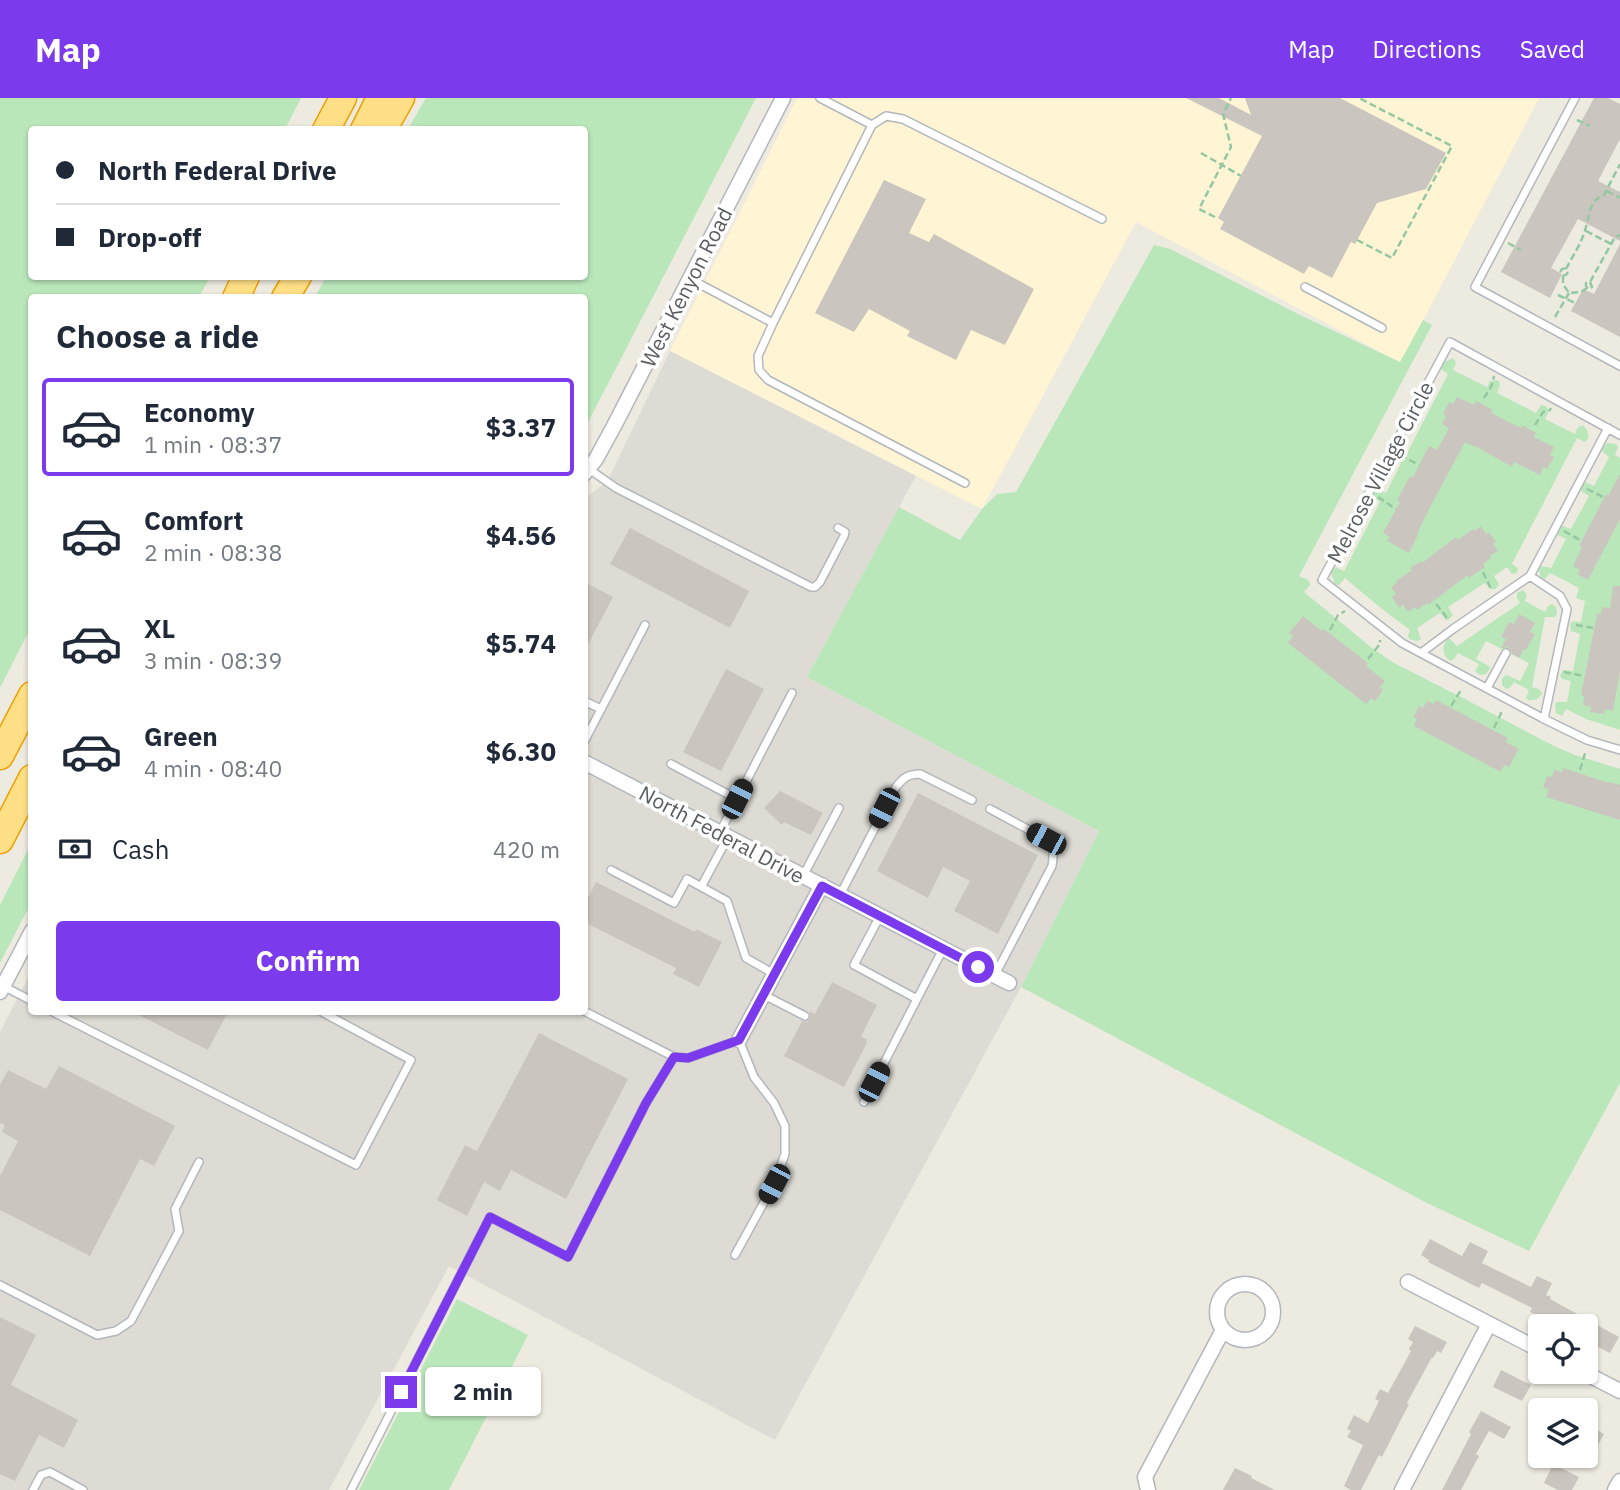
<!DOCTYPE html>
<html lang="en">
<head>
<meta charset="utf-8">
<style>
  :root { --surface:#fff; --page:#f6f6f7; --text:#1f2937; --muted:#747a83; --line:#e0e1e3; --accent:#7c3aed }
  body { margin:0; font-family:"IBM Plex Sans",sans-serif; background:var(--page); color:var(--text); height:100vh; display:flex; flex-direction:column; font-size:26px; white-space:nowrap }
  * { box-sizing:border-box; margin:0 }
  p { font-size:23px; color:var(--muted) }
  .icon { flex:none; width:38px; height:38px; fill:none; stroke:currentColor; stroke-width:2; stroke-linecap:round; stroke-linejoin:round }
  .map { position:relative; flex:1; overflow:hidden }
  .side { position:absolute; left:28px; top:196px; width:560px; height:721px; display:flex; flex-direction:column; background:var(--surface); border-radius:7px; box-shadow:0 2px 5px #0004 }
  .side>* { flex:none }
  .guide { position:absolute; left:28px; top:28px; width:560px; height:154px; border-radius:7px; box-shadow:0 2px 5px #0004; display:grid; align-content:center; height:154px; padding:0 28px; background:var(--surface) }
  .buttons { position:absolute; left:1528px; top:1216px; display:grid; gap:14px }
  .buttons a { display:grid; place-items:center; width:70px; height:70px; border-radius:7px; background:var(--surface); box-shadow:0 2px 5px #0004; font-size:35px }
  .end { position:absolute; width:32px; height:32px; margin:-16px; border:9px solid #7c3aed; background:#fff; box-shadow:0 0 0 4px #fff }
  .from { border-radius:50% }
  .bubble { position:absolute; height:49px; border-radius:7px; background:var(--surface); box-shadow:0 2px 5px #0004; font-size:23px; font-weight:700; line-height:49px; text-align:center }
  .car { position:absolute; width:21px; height:42px; margin:-21px -10px; border-radius:9px; box-shadow:0 0 5px 2px #0007; background:linear-gradient(#222 24%,#8ab4d8 0 40%,#222 0 76%,#8ab4d8 0 86%,#222 0) }
  .guide b { display:flex; align-items:center; gap:24px; height:66px; font-size:26px }
  .guide b+b { border-top:2px solid var(--line) }
  .guide i { width:18px; height:18px; background:var(--text) }
  ul { padding:0; list-style:none }
  li { display:flex; align-items:center; gap:21px; height:98px; margin:0 14px 10px; padding:0 14px; border:4px solid transparent; border-radius:7px }
  li div { flex:1 }
  li b { display:block; font-size:26px }
  li em { font-style:normal; font-weight:700 }
  li.on { border-color:var(--accent) }
  li>.icon { width:63px; height:63px; stroke-width:1.5 }
  h2 { padding:0 28px; font-size:32px; line-height:84px }
  .pay { display:flex; align-items:center; gap:18px; height:77px; padding:0 28px; font-size:26px }
  .pay p { margin-inline-start:auto }
  .action { display:flex; gap:14px; margin-top:auto; padding:14px 28px }
  .action a { flex:1; height:80px; border-radius:7px; background:var(--accent); color:#fff; font-size:28px; font-weight:700; line-height:80px; text-align:center }
  header { display:flex; align-items:center; gap:42px; box-sizing:border-box; height:98px; padding:0 35px; background:var(--accent); color:#fff }
  header strong { font-size:33px }
  nav { display:flex; gap:38px; margin-inline-start:auto; font-size:24px }
  .map>svg:first-child { display:block }
</style>
</head>
<body>
<header>
<strong>Map</strong>
<nav><a>Map</a><a>Directions</a><a>Saved</a></nav>
</header>
<div class="map">
<svg width="1620" height="1392" viewBox="0 0 1620 1392">
  <rect width="100%" height="100%" fill="#edeae0"/>
  <path fill="#fff4d3" d="M797 0H1539L1401 265 1136 124 982 411 670 253Z"/>
  <path fill="#dddbd4" d="M670 253 916 378 807 579 1099 733 1021 889 775 1342 449 1168 329 1392H0V934L31 874 32 914H584L585 400 607 384Z"/>
  <path fill="#bae7ba" d="M0 0H301L285 31 32 32V178L210 179 199 199 32 200 31 529 0 590Z
    M426 0H756L585 330 584 200 315 199 326 179 584 178V32L408 31Z
    M1154 147 1170 151 1300 217 1400 264 1423 222 1432 227 1299 478 1308 482 1310 487 1304 494 1372 550 1394 565 1461 599 1554 648 1575 657 1620 671V985L1529 1153 1427 1105 1021 889 1099 733 807 579 899 409 960 442 982 411 997 396 1016 394Z
    M1453 260 1456 265 1453 272 1487 289 1490 283 1496 282 1499 283 1500 287 1497 295 1536 315 1541 307 1546 308 1549 313 1545 321 1575 336 1578 329 1583 327 1587 332 1589 339 1585 344 1577 340 1512 466 1518 470 1517 475 1512 476 1507 469 1494 478 1499 486 1496 491H1490L1485 485 1448 509 1453 517 1448 522H1446L1440 515 1417 530 1421 541 1417 543 1409 541 1408 538 1410 532 1382 511 1345 480 1339 487 1335 486 1331 475 1335 469 1344 473 1380 404 1373 399 1374 392 1376 390 1386 395 1401 365 1394 361 1393 358 1394 353 1400 352 1407 355 1448 276 1442 272 1440 267 1442 265Z
    M1607 345 1616 346 1618 349 1615 357 1620 360V632L1586 621 1566 611 1562 618 1556 615 1555 606 1557 604H1567L1571 583 1562 581 1560 578 1563 572 1573 573 1580 536 1571 533 1570 526 1573 523 1581 524 1585 503 1576 500 1579 490 1550 475 1544 482 1541 481 1539 472 1540 468 1551 470 1566 441 1558 437V433L1560 429 1563 428 1571 431 1589 398 1581 393 1580 390 1585 384 1594 388 1609 359 1601 352Z
    M1523 492 1527 497 1525 503 1545 514 1548 508 1552 506 1556 509 1557 515 1555 519H1545L1532 589 1539 591 1542 595C1540 601 1534 603 1528 602L1526 600 1529 592 1514 584 1510 590 1506 591 1502 587V581L1506 577 1520 583 1529 565 1486 543 1476 561 1489 568 1490 571 1486 576 1480 577 1475 573 1479 566 1458 555 1454 561 1451 563C1442 559 1441 548 1448 541H1450L1457 548 1520 505 1517 500V495Z
    M31 746V805L0 865V807Z
    M457 1201 528 1237 449 1392H359Z"/>
  <path fill="#cac6bf" d="M1186 0H1219L1251 17 1245 0H1340L1446 55 1426 91 1377 105 1355 146 1351 144 1332 180 1309 168 1304 176 1220 131 1224 124 1218 120 1262 38Z
    M1594 0H1608L1620 6V41L1598 83 1620 94V143L1578 121 1551 170 1562 176 1550 200 1501 174Z
    M884 82 926 101 909 135 929 144 934 136 1034 191 1005 247 971 232 956 262 907 238 910 233 869 211 854 234 815 215Z
    M1620 146V239L1571 213 1583 191 1594 196Z
    M1457 299 1474 307 1476 303 1493 312 1491 315 1521 330 1522 327 1536 335 1534 339 1554 349 1550 357 1554 359 1547 371 1543 369 1540 377 1514 364 1512 369 1475 348V349L1465 344 1428 413 1417 436 1418 437 1409 455 1387 443 1390 439 1383 435 1400 404 1397 402 1410 378 1413 379 1429 348 1437 352 1449 330 1442 326 1446 318 1443 316 1449 304 1453 306Z
    M1620 376V421L1588 482 1577 476 1580 472 1573 468 1582 449 1579 448 1606 396 1608 398Z
    M1481 428 1486 436 1489 434 1496 444 1493 446 1498 453 1490 458 1491 460 1483 466 1485 469 1469 480 1468 477 1428 507 1427 505 1417 512 1415 509 1408 514 1403 507 1399 510 1392 499 1396 496 1391 489 1397 485 1396 483 1412 472 1410 470 1421 463 1422 465 1456 439 1458 442 1473 431 1474 433Z
    M630 430 749 493 730 530 610 466Z
    M584 484 613 499 584 554Z
    M1613 488H1620V573L1613 613 1605 611 1604 616 1590 614 1591 609 1583 607 1584 598 1581 597 1597 516H1601L1602 509 1610 510Z
    M1519 516 1535 525 1530 534 1535 536 1526 552 1524 551 1519 560 1512 556 1511 552 1508 549 1501 550 1506 541 1501 539 1509 524 1514 526Z
    M1303 518 1322 533 1324 531 1368 565 1366 568 1385 583 1380 589 1383 592 1375 603 1371 600 1366 606 1288 545 1293 538 1289 535Z
    M726 571 764 591 721 673 683 654Z
    M1436 602 1508 640 1506 644 1519 651 1509 669 1504 667 1501 674 1414 628 1417 621 1413 619 1419 608 1423 610 1427 603 1434 606Z
    M1563 670 1609 685 1610 684 1620 687V722L1546 699 1549 691 1543 690 1547 678 1552 679 1554 672 1562 674Z
    M780 693 823 715 811 737 784 724 782 727 764 710Z
    M918 695 1038 757 998 836 954 813 970 783 943 769 928 800 877 773Z
    M596 784 695 834 696 831 722 844 699 889 673 876 676 870 584 824V808Z
    M832 884 877 907 861 938 867 942 866 944 867 945 844 989 784 958 802 923 806 924 810 921V913L815 916Z
    M133 914H228L208 952Z
    M539 935 628 981 566 1101 511 1072 500 1093 484 1084 467 1118 437 1102 465 1047 477 1053Z
    M59 968 175 1028 154 1068 140 1061 90 1158 0 1112V1078L18 1043 2 1034 5 1027 0 1025V987L8 972 46 991Z
    M1430 1141 1462 1158 1470 1144 1488 1153 1482 1165 1531 1189 1537 1178 1552 1185 1546 1197 1551 1199 1550 1201 1619 1239 1610 1255 1586 1243 1593 1228H1559L1530 1214 1532 1210 1482 1185 1479 1190 1428 1164 1429 1162 1421 1157Z
    M0 1219 36 1237 11 1287 78 1322 64 1350 39 1337 15 1383 0 1376Z
    M1415 1228 1447 1244 1441 1255 1437 1253 1433 1260 1432 1259 1407 1305 1409 1306 1382 1359 1379 1357 1361 1392H1351L1344 1388 1363 1347 1347 1339 1351 1333 1347 1331 1354 1317 1368 1325 1379 1303 1375 1301 1380 1291 1388 1295 1411 1253 1409 1251 1413 1244 1408 1241Z
    M1501 1272 1531 1287 1522 1303 1493 1289Z
    M1481 1313 1511 1329 1504 1341 1489 1333 1476 1356 1479 1358 1461 1392H1442L1471 1336 1469 1334Z
    M1586 1326 1604 1336 1595 1353 1586 1348Z
    M1553 1366 1579 1379 1572 1392H1558L1544 1385Z
    M1235 1370 1252 1378 1251 1380 1275 1392H1223Z"/>
  <g fill="none" stroke-linecap="round" stroke-linejoin="round">
    <defs>
      <path id="service" d="M820 0 872 27 886 18 903 21 1102 121
        M1575 0 1475 189 1620 268
        M872 27 773 225 758 258 759 272 768 282 965 385
        M690 181 773 225
        M1305 189 1382 230
        M1620 337 1450 244 1322 482 1402 545 1544 621 1587 642 1620 652
        M589 371 616 390 811 489H815L820 484 844 438 845 434 838 430
        M1530 478 1560 498 1567 511 1544 621
        M1421 555 1453 531 1530 478 1608 330
        M1487 590 1506 555
        M584 603 601 611
        M584 644 645 527
        M671 666 737 701
        M990 711 1046 741C1054 749 1054 756 1052 768L995 877
        M720 734 792 595
        M611 772 674 805 687 781 727 803 746 860 774 876
        M803 778 839 710
        M701 789 728 739
        M840 797 896 689C903 680 908 676 920 676L972 702
        M3 888 32 903
        M764 897 805 918
        M917 901 943 851
        M584 913 674 959 688 960 739 942 754 979 774 1005 785 1028V1056L774 1086 735 1157
        M53 914 356 1067 411 962 322 914
        M864 1004 917 901 854 867 880 818
        M0 1187 97 1237 116 1233 131 1223 179 1133 175 1111 199 1064
        M33 1392 41 1377 50 1374 83 1392
        M351 1392 490 1119 568 1159 646 1005 674 959"/>
      <path id="minor" d="M584 376 596 361 614 328 783 0
        M584 664 1009 885
        M0 894 32 833
        M739 942 822 787
        M1408 1184 1540 1252
        M1217 1214a28 28 0 1 1 56 0a28 28 0 1 1-56 0Z
        M1583 1274 1620 1293
        M1148 1392 1145 1379 1223 1232
        M1402 1392 1489 1226
        M1615 1392 1620 1383"/>
      <path id="motorway" d="M326 32 343 0
        M364 32 380 0
        M383 32 401 0
        M236 200 246 178
        M285 200 298 178
        M0 658 32 597
        M0 742 32 680"/>
    </defs>
    <use href="#service" stroke="#b3b7bc" stroke-width="10"/>
    <use href="#minor" stroke="#b3b7bc" stroke-width="17"/>
    <use href="#motorway" stroke="#eda100" stroke-width="29"/>
    <path stroke="#93c8a2" stroke-width="2.5" stroke-dasharray="7 3.5" stroke-linecap="butt" d="M1577 22 1590 28
      M1201 55 1241 78
      M1607 93 1620 100
      M1215 119 1199 111 1231 49 1223 16 1231 0
      M1586 133 1611 146
      M1357 142 1392 160 1452 48 1359 0
      M1508 145 1521 152
      M1560.5 174a3.5 3.5 0 1 1 7 0a3.5 3.5 0 1 1-7 0Z
      M1566 171C1572 159 1580 148 1584 135 1589 124 1588 101 1604 97L1620 66
      M1563 178V186L1569 195 1581 194 1587 190
      M1590 184 1592 189 1588 191 1586 188V185L1590 184 1615 139 1620 137
      M1558 197 1575 205
      M1555 219 1569 195
      M1484 300 1492 287 1494 278
      M1535 327 1543 314 1550 312 1551 310
      M1400 357 1419 367
      M1587 391 1603 399
      M1378 399 1396 411
      M1564 433 1580 442
      M1483 474 1492 493
      M1436 506 1445 517 1448 523
      M1576 527 1593 530
      M1330 532 1338 517 1345 513
      M1368 561 1380 546V542
      M1564 574 1584 578
      M1451 608 1461 592 1463 591
      M1494 630 1502 613 1501 611
      M1580 672 1586 652"/>
    <use href="#service" stroke="#fff" stroke-width="7"/>
    <use href="#minor" stroke="#fff" stroke-width="14"/>
    <use href="#motorway" stroke="#ffdf85" stroke-width="26"/>
  </g>
  <g fill="none" stroke-linecap="round" stroke-linejoin="round">
    <path stroke="#7c3aed" stroke-width="9" d="M401 1294 490 1119 568 1159 646 1005 674 959 688 960 739 942 822 788 978 869"/>
  </g>
  <g text-anchor="middle" dominant-baseline="central" stroke-width="7" stroke-linejoin="round" paint-order="stroke">
    <g font-size="21" fill="#595d62" stroke="#fff">
      <text transform="translate(686 189) rotate(-63)">West Kenyon Road</text>
      <text transform="translate(1380 374) rotate(-62)">Melrose Village Circle</text>
      <text transform="translate(722 736) rotate(28)">North Federal Drive</text>
    </g>
  </g>
</svg>
<div class="buttons">
<a><svg class="icon" aria-label="locate" viewBox="0 0 24 24"><circle cx="12" cy="12" r="6"/><path d="M12 2v4M12 18v4M2 12h4M18 12h4"/></svg></a>
<a><svg class="icon" aria-label="layers" viewBox="0 0 24 24"><path d="M12 4l9 5-9 5-9-5zM3 14l9 5 9-5"/></svg></a>
</div>
<i class="end from" style="left:978px;top:869px"></i>
<i class="end" style="left:401px;top:1294px"></i>
<div class="bubble" style="left:425px;top:1269px;width:116px">2 min</div>
<i class="car" style="left:737px;top:701px;rotate:27deg"></i>
<i class="car" style="left:884px;top:710px;rotate:207deg"></i>
<i class="car" style="left:1046px;top:741px;rotate:298deg"></i>
<i class="car" style="left:874px;top:984px;rotate:27deg"></i>
<i class="car" style="left:774px;top:1086px;rotate:208deg"></i>
<div class="guide">
<b><i class="from"></i>North Federal Drive</b>
<b><i></i>Drop-off</b>
</div>
<section class="side">
<h2>Choose a ride</h2>
<ul>
<li class="on"><svg class="icon" aria-label="car" viewBox="0 0 24 24"><path d="M5 17H2v-5l4-1 3-4h7l3 4 3 1v5h-3M9 17h6M6 11h13"/><circle cx="7" cy="17" r="2"/><circle cx="17" cy="17" r="2"/></svg><div><b>Economy</b><p>1 min · 08:37</p></div><em>$3.37</em></li>
<li><svg class="icon" aria-label="car" viewBox="0 0 24 24"><path d="M5 17H2v-5l4-1 3-4h7l3 4 3 1v5h-3M9 17h6M6 11h13"/><circle cx="7" cy="17" r="2"/><circle cx="17" cy="17" r="2"/></svg><div><b>Comfort</b><p>2 min · 08:38</p></div><em>$4.56</em></li>
<li><svg class="icon" aria-label="car" viewBox="0 0 24 24"><path d="M5 17H2v-5l4-1 3-4h7l3 4 3 1v5h-3M9 17h6M6 11h13"/><circle cx="7" cy="17" r="2"/><circle cx="17" cy="17" r="2"/></svg><div><b>XL</b><p>3 min · 08:39</p></div><em>$5.74</em></li>
<li><svg class="icon" aria-label="car" viewBox="0 0 24 24"><path d="M5 17H2v-5l4-1 3-4h7l3 4 3 1v5h-3M9 17h6M6 11h13"/><circle cx="7" cy="17" r="2"/><circle cx="17" cy="17" r="2"/></svg><div><b>Green</b><p>4 min · 08:40</p></div><em>$6.30</em></li>
</ul>
<div class="pay"><svg class="icon" aria-label="cash" viewBox="0 0 24 24"><path d="M3 7h18v10H3z"/><circle cx="12" cy="12" r="2"/></svg>Cash<p>420 m</p></div>
<div class="action"><a>Confirm</a></div>
</section>
</div>
</body>
</html>
